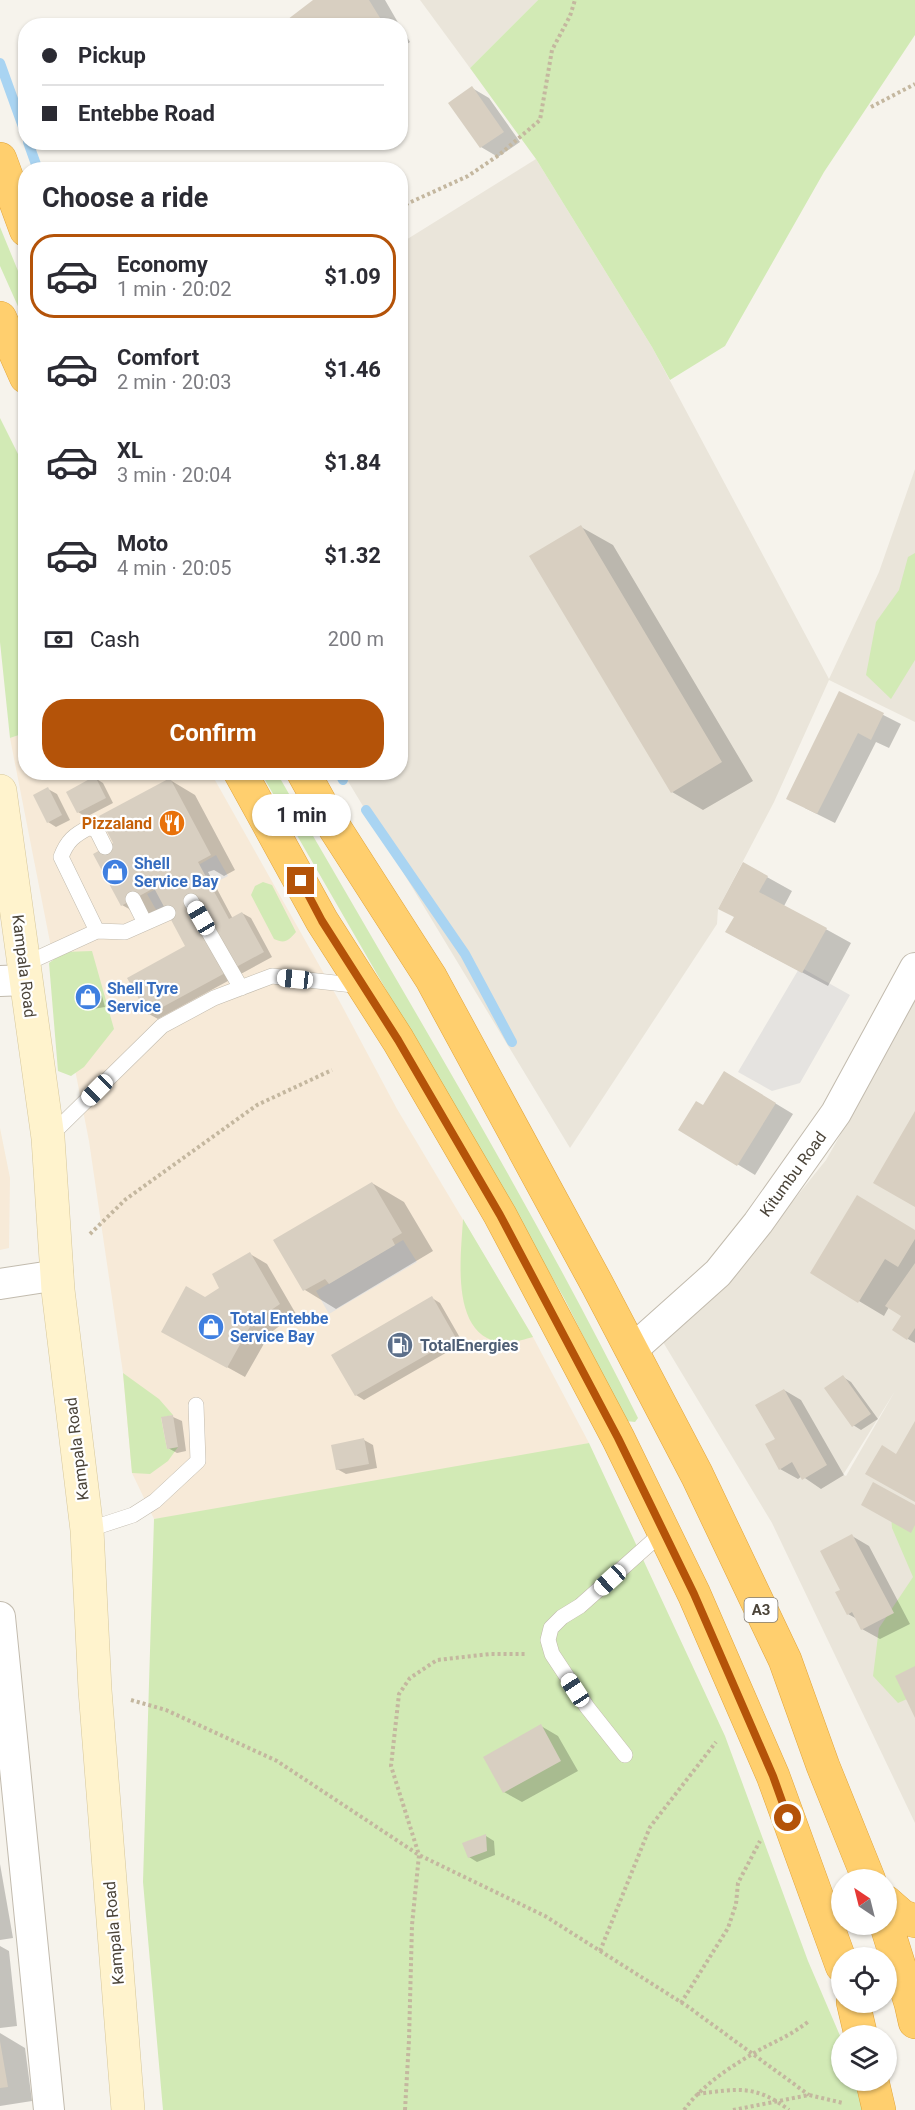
<!DOCTYPE html>
<html lang="en">
<head>
<meta charset="utf-8">
<style>
  :root { --surface:#fff; --page:#f2f2f3; --text:#2b2b33; --muted:#7c7c81; --line:#e1e1e2; --accent:#b45309 }
  body { margin:0; font-family:Roboto,sans-serif; background:var(--page); color:var(--text); height:100vh; display:flex; flex-direction:column; font-size:22px; white-space:nowrap }
  * { box-sizing:border-box; margin:0 }
  p { font-size:20px; color:var(--muted) }
  .icon { flex:none; width:33px; height:33px; fill:none; stroke:currentColor; stroke-width:2; stroke-linecap:round; stroke-linejoin:round }
  .map { position:relative; flex:1; overflow:hidden }
  .drawer { position:absolute; left:18px; top:162px; width:390px; height:618px; display:flex; flex-direction:column; background:var(--surface); border-radius:24px; box-shadow:0 2px 4px #0004 }
  .drawer>* { flex:none }
  .guide { position:absolute; left:18px; top:18px; width:390px; height:132px; border-radius:24px; box-shadow:0 2px 4px #0004; display:grid; align-content:center; height:132px; padding:0 24px; background:var(--surface) }
  .needle { width:39px; rotate:325deg }
  .buttons { position:absolute; left:831px; top:1869px; display:grid; gap:12px }
  .buttons a { display:grid; place-items:center; width:66px; height:66px; border-radius:50%; background:var(--surface); box-shadow:0 2px 4px #0004; font-size:30px }
  .end { position:absolute; width:27px; height:27px; margin:-14px; border:8px solid #b45309; background:#fff; box-shadow:0 0 0 3px #fff }
  .from { border-radius:50% }
  .bubble { position:absolute; height:42px; border-radius:21px; background:var(--surface); box-shadow:0 2px 4px #0004; font-size:20px; font-weight:700; line-height:42px; text-align:center }
  .car { position:absolute; width:18px; height:36px; margin:-18px -9px; border-radius:8px; box-shadow:0 0 4px 2px #0007; background:linear-gradient(#fff 24%,#345 0 40%,#fff 0 76%,#345 0 86%,#fff 0) }
  .guide b { display:flex; align-items:center; gap:21px; height:57px; font-size:22px }
  .guide b+b { border-top:2px solid var(--line) }
  .guide i { width:15px; height:15px; background:var(--text) }
  ul { padding:0; list-style:none }
  li { display:flex; align-items:center; gap:18px; height:84px; margin:0 12px 9px; padding:0 12px; border:3px solid transparent; border-radius:24px }
  li div { flex:1 }
  li b { display:block; font-size:22px }
  li em { font-style:normal; font-weight:700 }
  li.active { border-color:var(--accent) }
  li>.icon { width:54px; height:54px; stroke-width:1.5 }
  h2 { padding:0 24px; font-size:27px; line-height:72px }
  .pay { display:flex; align-items:center; gap:15px; height:66px; padding:0 24px; font-size:22px }
  .pay p { margin-inline-start:auto }
  .primary-button { display:flex; gap:12px; margin-top:auto; padding:12px 24px }
  .primary-button a { flex:1; height:69px; border-radius:24px; background:var(--accent); color:#fff; font-size:24px; font-weight:700; line-height:69px; text-align:center }
  .map>svg:first-child { display:block }
</style>
</head>
<body>
<div class="map">
<svg width="915" height="2110" viewBox="0 0 915 2110">
  <rect width="100%" height="100%" fill="#f6f3ec"/>
  <path fill="#eae5da" fill-rule="evenodd" d="M420 0H538L470 68Z
    M536 159 652 347 829 679 879 572 915 469V722L829 680 774 802 718 909 717 924 570 1148 343 773 400 772 401 243Z
    M915 996V1823L772 1523 663 1342 744 1262 826 1160 880 1065ZM895 1391 846 1476 844 1475H843Z"/>
  <path fill="#f7ead8" d="M25 733 26 772 211 773 341 1004 397 1109 533 1337 589 1443 286 1506 154 1519 132 1473 123 1373 89 1141 10 738Z
    M0 1128 10 1178 9 1248 0 1250Z"/>
  <path fill="#d2eab5" d="M538 0H915V35L824 172 725 346 670 380 652 347 536 159 470 68Z
    M0 227 25 288V322L0 266Z
    M0 418 25 468V733L10 738 0 642Z
    M915 553V660L891 699 866 675 876 622 899 590 908 557Z
    M261 773H277C399 987 528 1197 638 1418L635 1422 626 1421 564 1298Z
    M263 882 272 885 296 932C288 941 285 944 274 939L251 895 255 886Z
    M92 951 114 1029 84 1067 71 1076 58 1071 49 963 64 952Z
    M463 1219 533 1337C525 1339 514 1343 505 1343 449 1339 461 1257 463 1219Z
    M123 1373 159 1399 173 1415 161 1418 167 1449 178 1447 168 1461 150 1474 132 1473Z
    M589 1443 725 1736 808 1961 841 2038 842 2080 860 2081 872 2110H163L143 1882 154 1519Z
    M915 1510V1690L914 1696 898 1703 873 1676 879 1628 913 1577 892 1528 891 1514Z"/>
  <path fill="#e5e3e0" d="M216 855 228 876 158 913 147 894Z
    M800 967 850 995 800 1083 772 1091 738 1072Z
    M403 1240 417 1262 329 1314 316 1291Z"/>
  <path fill="#0003" d="M316 0H385L400 26H282Z
    M400 26 410 42 400 49Z
    M472 88 489 98 520 142 498 157 481 147Z
    M284 142H297L292 147Z
    M581 527 613 545 753 781 703 810 672 792Z
    M840 693 901 724 889 748 876 742 835 823 805 808Z
    M95 778 103 783 113 803 86 817 78 812Z
    M170 780 195 795 235 870 224 876 214 870 208 872 233 919 242 913 251 918 272 957 158 1019 149 1014 187 947 167 909 147 919 122 905 116 843Z
    M48 789 57 794 70 820 56 827 48 822Z
    M744 864 792 891 784 906 851 943 828 986 752 946 736 917Z
    M94 991 102 996 105 1007 93 1009 85 1004Z
    M742 1083 793 1114 755 1175 680 1129Z
    M372 1183 404 1202 433 1251 336 1309 305 1290 275 1241Z
    M915 1231V1343L908 1339 903 1316 889 1307 884 1316 812 1273Z
    M250 1254 267 1264 296 1314 270 1333 245 1377 180 1341Z
    M432 1298 440 1303 463 1343 364 1400 356 1395Z
    M843 1377 851 1382 878 1419 861 1430 853 1425Z
    M784 1390 801 1400 844 1475 821 1489 802 1476 798 1479 780 1469 777 1439Z
    M173 1417 182 1421 186 1451 177 1453 168 1448Z
    M364 1440 373 1445 377 1468 346 1474 337 1469Z
    M852 1536 869 1546 910 1624 880 1639 862 1629 857 1619 848 1614 842 1591Z
    M541 1726 558 1736 578 1771 522 1802 504 1792Z
    M486 1836 494 1841 495 1855 477 1862 469 1857Z
    M0 1864 13 1938 0 1940Z
    M0 1946 9 1951 17 2026 0 2028Z
    M0 2033 25 2048 32 2101 0 2106Z"/>
  <g fill="none" stroke-linecap="round" stroke-linejoin="round">
    <path stroke="#a9d4f2" stroke-width="10" d="M0 63 26 135
      M28 142 38 170
      M339 772 343 780
      M366 810 465 954 512 1042"/>
  </g>
  <path fill="#d8cfc1" d="M313 0H369L385 26H279Z
    M472 86 504 132 480 148 448 103Z
    M581 525 722 762 671 793 529 556Z
    M839 691 884 713 871 740 858 733 817 814 786 799Z
    M95 776 106 798 77 813 66 792Z
    M170 778 211 855 198 862 229 919 242 912 264 952 148 1015 127 978 185 946 154 888 121 906 93 854 113 843 99 816Z
    M48 787 62 815 47 823 33 795Z
    M743 862 768 876 759 892 827 928 802 973 725 932 734 917 718 909Z
    M94 989 97 1002 83 1005 81 992Z
    M724 1071 776 1103 737 1166 678 1130 696 1101 703 1105Z
    M915 1111V1207L873 1183Z
    M372 1182 402 1233 392 1239 395 1245 329 1284 325 1279 303 1291 273 1240Z
    M857 1195 915 1230V1239L898 1267 885 1259 858 1303 810 1273Z
    M250 1252 280 1304 252 1323 227 1368 161 1332 186 1286 205 1297 219 1288 212 1274Z
    M915 1263V1328L907 1340 892 1330 901 1316 885 1306Z
    M432 1296 456 1338 355 1396 331 1355Z
    M843 1375 871 1414 852 1427 824 1388Z
    M784 1389 827 1465 802 1480 792 1462 779 1470 765 1444 775 1439 755 1405Z
    M173 1415 178 1447 167 1449 161 1417Z
    M915 1421V1502L865 1474 882 1445 896 1454Z
    M364 1438 369 1464 336 1470 331 1445Z
    M873 1482 915 1505V1525L911 1533 861 1505Z
    M852 1534 894 1613 861 1630 852 1612 847 1615 835 1592 840 1590 820 1551Z
    M915 1666V1718L895 1676Z
    M541 1724 561 1761 503 1793 483 1757Z
    M486 1834 487 1851 468 1858 462 1843Z
    M0 2041 8 2087 0 2088Z"/>
  <g fill="none" stroke-linecap="round" stroke-linejoin="round">
    <defs>
      <path id="lane" d="M133 899 145 923
        M191 901 241 988
        M97 931 61 857C67 841 74 835 90 827L97 831 105 847
        M25 964 97 931 125 932 168 913
        M48 1138 162 1026 214 998 272 976 362 986
        M87 1530 133 1515 155 1501 198 1461 196 1405
        M625 1755 587 1707 552 1654 548 1640 551 1628 562 1617 580 1606 663 1532"/>
      <path id="street" d="M0 981 26 980
        M0 1284 58 1275
        M632 1350 718 1273 758 1223 836 1113 915 968
        M0 1617 49 2110"/>
      <path id="secondary" d="M0 791 48 1138 58 1290 87 1530 95 1690 128 2110"/>
      <path id="highway" d="M0 159 26 230
        M0 318 26 377
        M240 772 322 921 398 1040 500 1215 618 1438 694 1594 773 1776 842 1966
        M303 772 329 819 431 978 598 1286 697 1475 785 1660 823 1766 869 1880
        M886 1902 902 1916 915 1921
        M886 1924 911 2004 915 2022
        M853 2002 861 2036
        M872 2080 879 2110"/>
    </defs>
    <use href="#lane" stroke="#c2bbae" stroke-width="16"/>
    <use href="#street" stroke="#c2bbae" stroke-width="32"/>
    <use href="#secondary" stroke="#d6c79b" stroke-width="34"/>
    <use href="#highway" stroke="#e0a43c" stroke-width="34"/>
    <path stroke="#c4b79f" stroke-width="4" stroke-dasharray="3 3" stroke-linecap="butt" d="M871 107 915 84
      M400 207 468 176 499 155 540 120 552 50 570 16 575 0
      M90 1234 126 1199 257 1105 332 1070
      M131 1700 166 1710 277 1761 419 1855 545 1916 687 2006 809 2095
      M600 1951 650 1827 716 1742
      M681 2003 728 1928 736 1904 738 1883 760 1841
      M697 2094C737 2089 755 2084 789 2110
      M405 2110 409 2040 412 1925 419 1855 391 1766 399 1694 410 1678 437 1660 490 1654H527
      M684 2110C703 2084 733 2065 761 2049 778 2040 795 2033 810 2020
      M733 2110 809 2095 843 2103"/>
    <use href="#lane" stroke="#fff" stroke-width="15"/>
    <use href="#street" stroke="#fff" stroke-width="30"/>
    <use href="#secondary" stroke="#fff3cd" stroke-width="33"/>
    <use href="#highway" stroke="#ffcf6e" stroke-width="33"/>
  </g>
  <g fill="none" stroke-linecap="round" stroke-linejoin="round">
    <path stroke="#b45309" stroke-width="8" d="M301 881 322 921 398 1040 500 1215 618 1438 694 1594 773 1776 788 1818"/>
  </g>
  <defs>
    <symbol id="restaurant-disc" viewBox="-11 -11 22 22"><circle r="9.5" fill="#e8710a" stroke="#fff"/><path d="M-5-6h1v4h1v-4h1v4h1v-4h1v5L-1.5 .5V6h-2V.5L-5-1ZM5-6V6H3V1.5H1.5Q1.5-4 5-6Z" fill="#fff"/></symbol>
    <symbol id="shop-disc" viewBox="-11 -11 22 22"><circle r="9.5" fill="#3f7fe0" stroke="#fff"/><path d="M-5-2.5h2.3a2.7 3.5 0 0 1 5.4 0H5L5.5 6h-11ZM-1.5-2.5h3a1.5 2.3 0 0 0-3 0Z" fill="#fff"/></symbol>
    <symbol id="fuel-disc" viewBox="-11 -11 22 22"><circle r="9.5" fill="#5c6f8a" stroke="#fff"/><path d="M-5.5-6h7V0h2V4h1.3V-2.5L3-4.5l.8-.8L6-3V5H2.5V1h-1V6h-7ZM-4.2-4.7v3.2H.2V-4.7Z" fill="#fff"/></symbol>
  </defs>
  <g fill-rule="evenodd">
    <use href="#restaurant-disc" x="157" y="808" width="30" height="30"/>
    <use href="#shop-disc" x="100" y="857" width="30" height="30"/>
    <use href="#shop-disc" x="73" y="982" width="30" height="30"/>
    <use href="#shop-disc" x="196" y="1312" width="30" height="30"/>
    <use href="#fuel-disc" x="385" y="1330" width="30" height="30"/>
  </g>
  <g text-anchor="middle" dominant-baseline="central" stroke-width="4.5" stroke-linejoin="round" paint-order="stroke">
    <rect fill="#fff" stroke="#817c74" stroke-width="1.5" x="744.5" y="1598" width="33" height="24" rx="4.5"/>
    <g font-size="15" font-weight="bold" fill="#4b4439">
      <text x="761" y="1610">A3</text>
    </g>
    <g font-size="16" font-weight="bold" fill="#c56008" stroke="#fff" text-anchor="end">
      <text x="152" y="823">Pizzaland</text>
    </g>
    <g font-size="16" font-weight="bold" fill="#366cbe" stroke="#fff" text-anchor="start">
      <text x="134" y="863">Shell<tspan x="134" dy="18">Service Bay</tspan></text>
      <text x="107" y="988">Shell Tyre<tspan x="107" dy="18">Service</tspan></text>
      <text x="230" y="1318">Total Entebbe<tspan x="230" dy="18">Service Bay</tspan></text>
    </g>
    <g font-size="16" fill="#4b4439" stroke="#fff">
      <text transform="translate(24 966) rotate(83)">Kampala Road</text>
      <text transform="translate(793 1174) rotate(-54)">Kitumbu Road</text>
      <text transform="translate(77 1449) rotate(-97)">Kampala Road</text>
      <text transform="translate(114 1933) rotate(-95)">Kampala Road</text>
    </g>
    <g font-size="16" font-weight="bold" fill="#4e5e75" stroke="#fff" text-anchor="start">
      <text x="420" y="1345">TotalEnergies</text>
    </g>
  </g>
</svg>
<div class="buttons">
<a><svg class="needle" viewBox="-14 -14 28 28"><path d="M0-13l5 13h-10z" fill="#e53935"/><path d="M0 13l5-13h-10z" fill="#7c7c81"/></svg></a>
<a><svg class="icon" aria-label="locate" viewBox="0 0 24 24"><circle cx="12" cy="12" r="6"/><path d="M12 2v4M12 18v4M2 12h4M18 12h4"/></svg></a>
<a><svg class="icon" aria-label="layers" viewBox="0 0 24 24"><path d="M12 4l9 5-9 5-9-5zM3 14l9 5 9-5"/></svg></a>
</div>
<i class="end from" style="left:788px;top:1818px"></i>
<i class="end" style="left:301px;top:881px"></i>
<div class="bubble" style="left:252px;top:794px;width:99px">1 min</div>
<i class="car" style="left:201px;top:918px;rotate:330deg"></i>
<i class="car" style="left:295px;top:979px;rotate:276deg"></i>
<i class="car" style="left:97px;top:1090px;rotate:225deg"></i>
<i class="car" style="left:610px;top:1580px;rotate:228deg"></i>
<i class="car" style="left:575px;top:1690px;rotate:327deg"></i>
<div class="guide">
<b><i class="from"></i>Pickup</b>
<b><i></i>Entebbe Road</b>
</div>
<section class="drawer">
<h2>Choose a ride</h2>
<ul>
<li class="active"><svg class="icon" aria-label="car" viewBox="0 0 24 24"><path d="M5 17H2v-5l4-1 3-4h7l3 4 3 1v5h-3M9 17h6M6 11h13"/><circle cx="7" cy="17" r="2"/><circle cx="17" cy="17" r="2"/></svg><div><b>Economy</b><p>1 min · 20:02</p></div><em>$1.09</em></li>
<li><svg class="icon" aria-label="car" viewBox="0 0 24 24"><path d="M5 17H2v-5l4-1 3-4h7l3 4 3 1v5h-3M9 17h6M6 11h13"/><circle cx="7" cy="17" r="2"/><circle cx="17" cy="17" r="2"/></svg><div><b>Comfort</b><p>2 min · 20:03</p></div><em>$1.46</em></li>
<li><svg class="icon" aria-label="car" viewBox="0 0 24 24"><path d="M5 17H2v-5l4-1 3-4h7l3 4 3 1v5h-3M9 17h6M6 11h13"/><circle cx="7" cy="17" r="2"/><circle cx="17" cy="17" r="2"/></svg><div><b>XL</b><p>3 min · 20:04</p></div><em>$1.84</em></li>
<li><svg class="icon" aria-label="car" viewBox="0 0 24 24"><path d="M5 17H2v-5l4-1 3-4h7l3 4 3 1v5h-3M9 17h6M6 11h13"/><circle cx="7" cy="17" r="2"/><circle cx="17" cy="17" r="2"/></svg><div><b>Moto</b><p>4 min · 20:05</p></div><em>$1.32</em></li>
</ul>
<div class="pay"><svg class="icon" aria-label="cash" viewBox="0 0 24 24"><path d="M3 7h18v10H3z"/><circle cx="12" cy="12" r="2"/></svg>Cash<p>200 m</p></div>
<div class="primary-button"><a>Confirm</a></div>
</section>
</div>
</body>
</html>
